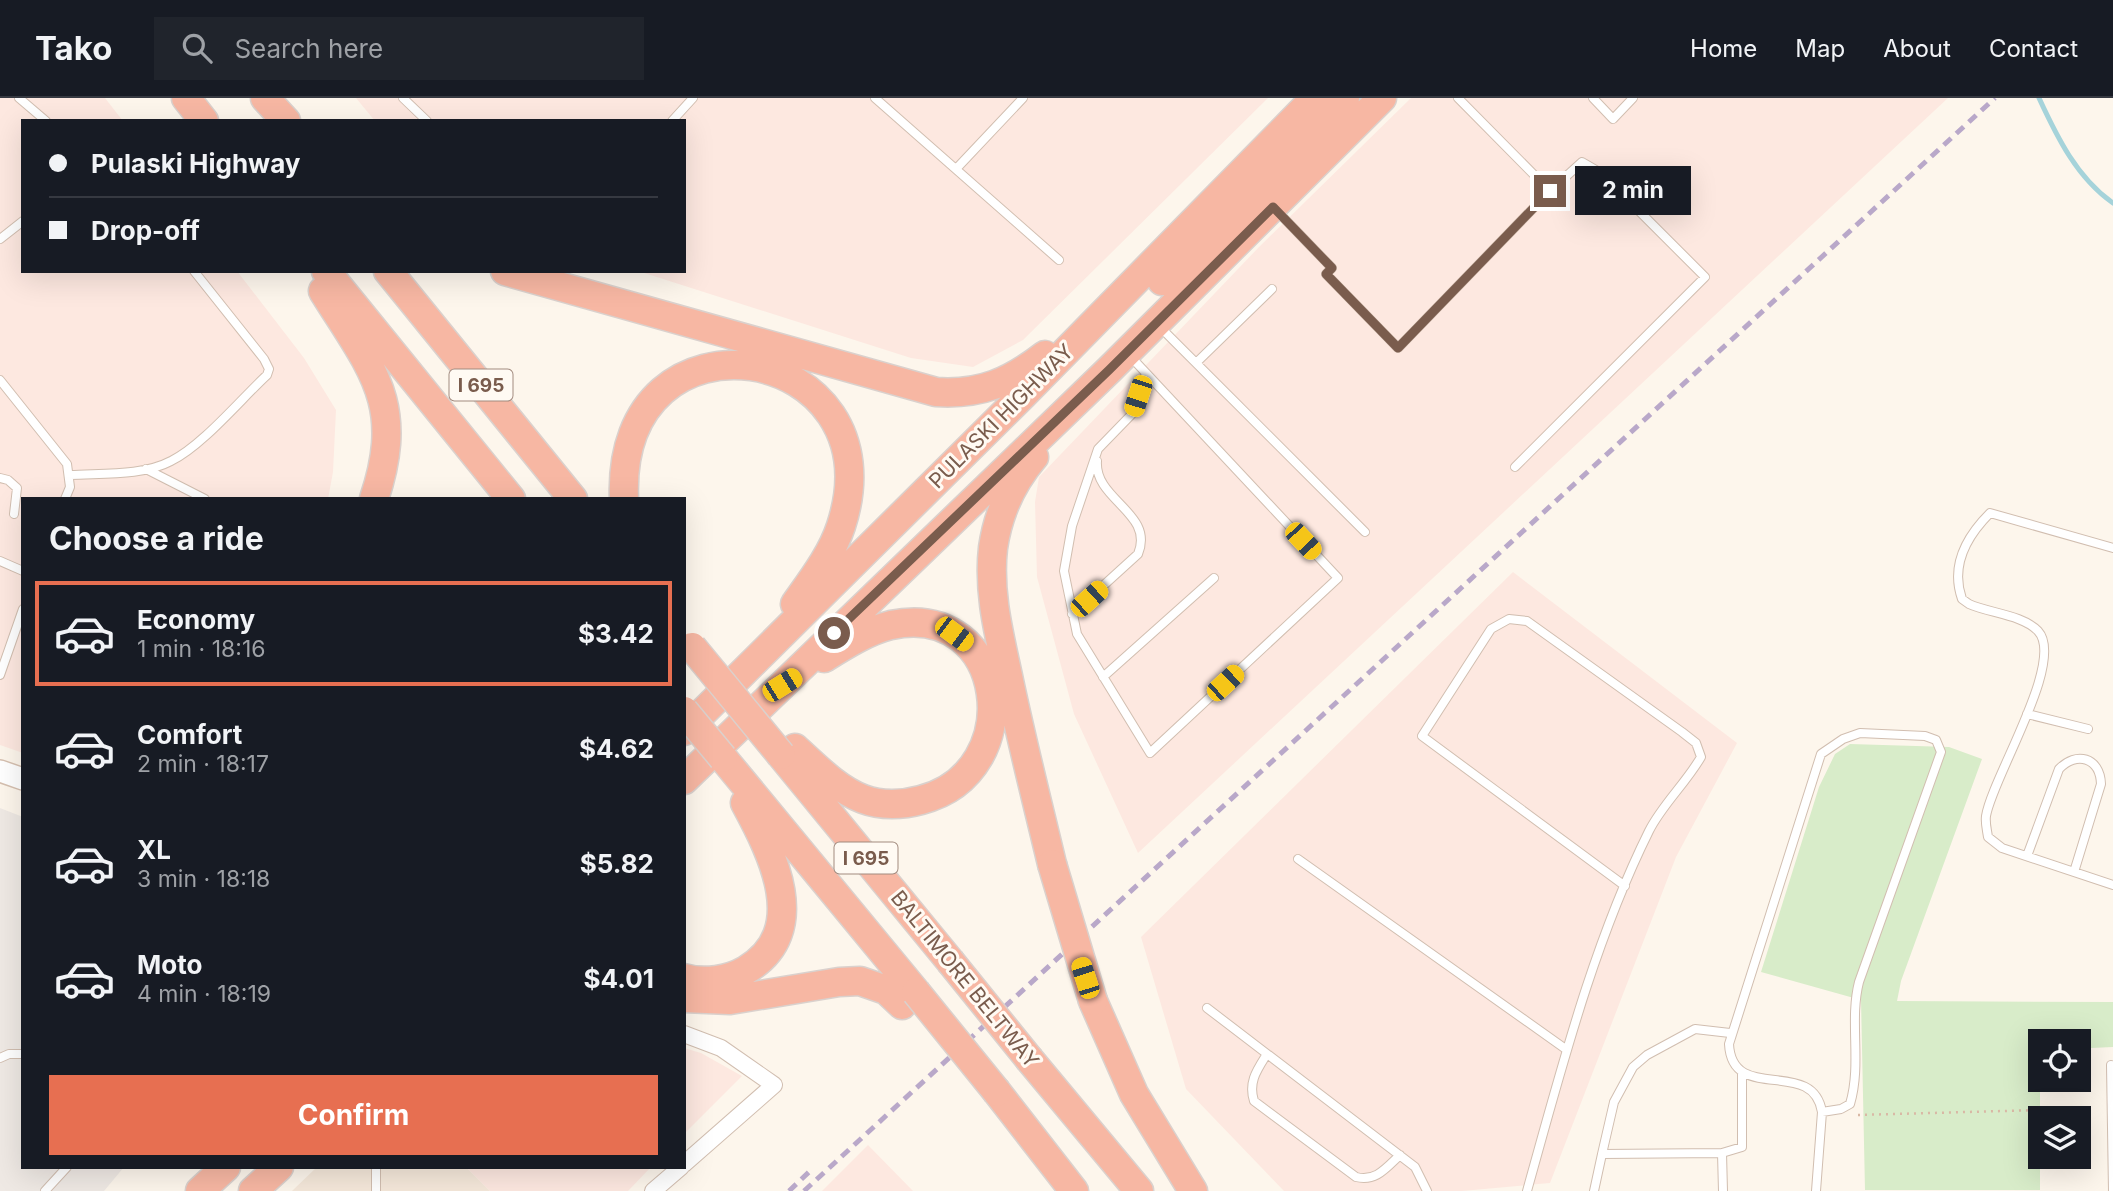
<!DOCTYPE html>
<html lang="en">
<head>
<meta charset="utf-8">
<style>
  :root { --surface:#171b24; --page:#20242c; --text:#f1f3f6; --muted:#9ea1a6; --line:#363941; --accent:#e76f51 }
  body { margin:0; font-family:Inter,sans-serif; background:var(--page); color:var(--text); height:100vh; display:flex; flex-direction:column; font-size:26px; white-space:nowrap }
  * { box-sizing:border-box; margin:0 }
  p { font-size:23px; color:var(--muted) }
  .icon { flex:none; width:38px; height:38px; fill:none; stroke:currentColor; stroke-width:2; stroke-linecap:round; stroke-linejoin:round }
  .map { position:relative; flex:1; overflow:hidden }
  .panel { position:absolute; left:21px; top:399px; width:665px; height:672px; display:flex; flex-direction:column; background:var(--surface); border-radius:0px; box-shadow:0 7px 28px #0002 }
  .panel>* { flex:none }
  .top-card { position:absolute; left:21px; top:21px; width:665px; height:154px; border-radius:0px; box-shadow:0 7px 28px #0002; display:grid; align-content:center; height:154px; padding:0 28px; background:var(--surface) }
  .controls { position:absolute; left:2028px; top:931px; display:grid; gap:14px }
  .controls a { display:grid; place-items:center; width:63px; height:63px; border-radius:0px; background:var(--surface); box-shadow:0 7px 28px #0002; font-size:35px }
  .end { position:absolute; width:32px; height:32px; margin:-16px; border:9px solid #7a5c4d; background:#fff; box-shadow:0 0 0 4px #fff }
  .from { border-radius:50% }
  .bubble { position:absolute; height:49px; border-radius:0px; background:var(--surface); box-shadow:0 7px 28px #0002; font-size:23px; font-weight:700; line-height:49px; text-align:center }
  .car { position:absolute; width:21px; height:42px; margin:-21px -10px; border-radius:9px; box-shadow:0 0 5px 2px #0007; background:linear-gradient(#f5c518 24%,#345 0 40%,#f5c518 0 76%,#345 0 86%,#f5c518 0) }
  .top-card b { display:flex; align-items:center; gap:24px; height:66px; font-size:26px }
  .top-card b+b { border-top:2px solid var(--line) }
  .top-card i { width:18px; height:18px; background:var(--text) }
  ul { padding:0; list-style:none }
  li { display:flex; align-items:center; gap:21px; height:105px; margin:0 14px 10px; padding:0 14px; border:4px solid transparent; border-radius:0px }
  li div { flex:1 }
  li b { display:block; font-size:26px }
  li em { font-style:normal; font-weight:700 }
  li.current { border-color:var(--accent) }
  li>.icon { width:63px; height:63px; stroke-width:1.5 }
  h2 { padding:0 28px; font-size:32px; line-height:84px }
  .primary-button { display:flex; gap:14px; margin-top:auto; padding:14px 28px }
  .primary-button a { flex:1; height:80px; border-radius:0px; background:var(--accent); color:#fff; font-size:28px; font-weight:700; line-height:80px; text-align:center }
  header { display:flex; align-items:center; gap:42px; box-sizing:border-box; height:98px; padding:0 35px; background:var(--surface); border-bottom:2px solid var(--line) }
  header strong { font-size:33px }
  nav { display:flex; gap:38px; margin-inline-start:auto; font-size:24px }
  .search { width:490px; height:63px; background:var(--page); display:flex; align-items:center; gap:18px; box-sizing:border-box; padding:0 24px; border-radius:0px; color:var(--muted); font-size:26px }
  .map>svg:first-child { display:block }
</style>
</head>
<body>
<header>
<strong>Tako</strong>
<div class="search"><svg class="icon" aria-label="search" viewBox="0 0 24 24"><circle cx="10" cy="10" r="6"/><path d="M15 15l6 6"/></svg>Search here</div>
<nav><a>Home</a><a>Map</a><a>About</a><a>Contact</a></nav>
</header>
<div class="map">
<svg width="2113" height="1093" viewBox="0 0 2113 1093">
  <rect width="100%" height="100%" fill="#fdf6ec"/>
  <path fill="#f5e8da" d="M317 1069H466L490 1093H292Z"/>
  <path fill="#fde8e0" d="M0 0H105L123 23H23V173H237L304 260 336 312 333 374 328 401H23V655L0 647Z
    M356 0H1268L1023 242 973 269 911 260 638 173H684V23H375Z
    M1411 0H1948L1138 755 1074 616 1037 479 1035 404 1039 379 1259 149Z
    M1513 474 1737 645 1676 759 1550 1085 1462 1093H1284L1186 991 1141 839Z
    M684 950 701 955 742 978 684 1036Z
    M868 1047 913 1093H822Z
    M466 1069H651L628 1093H490Z"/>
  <path fill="#efe9e4" d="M0 710 23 719V1069H124L104 1093H0Z"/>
  <path fill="#d8ecc9" d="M1850 646 1949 649 1982 661 1901 883 1897 903 2113 904V949L2091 950 2090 959H2079V943H2040V1092H1865L1861 902 1761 874 1819 689 1835 656Z"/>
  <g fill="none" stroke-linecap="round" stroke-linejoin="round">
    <path stroke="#a5d3da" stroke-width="5" d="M2039 0C2057 39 2077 80 2113 105"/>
    <defs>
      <path id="lane" d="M19 0 46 23
        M403 0 427 23
        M875 0 1059 162
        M1458 0 1550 93 1582 64 1601 75 1705 179 1515 369
        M1593 0 1613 21 1633 0
        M672 23 693 0
        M956 71 1023 0
        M1277 113 1332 170 1326 176 1398 250 1550 93
        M0 141 23 123
        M1161 230 1365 434
        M1131 259 1338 480 1150 655 1077 536 1064 473 1072 428 1098 351 1132 316 1146 275
        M1197 264 1272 191
        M0 282 67 366 70 389 65 401
        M146 371 205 401
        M70 377C102 375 143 378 171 363 202 348 241 301 267 277L269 271 264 261 194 173
        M0 380 8 382 17 390 14 416
        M2113 450 1990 415C1967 438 1950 467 1962 501L1969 506C1989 515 2023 517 2038 533 2066 563 1992 680 1986 718 1985 725 1987 732 1988 739L2002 750 2113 787
        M0 463 23 473
        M1072 516 1138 456C1155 415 1094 402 1097 363
        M0 577 23 511
        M1103 579 1214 480
        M2027 616 2088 631
        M1860 635 1925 638 1936 642 1941 654 1859 884C1849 923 1862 966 1850 1006L1841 1011 1822 1014C1813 958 1732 1007 1729 946L1821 656 1843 641Z
        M2027 758 2059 671C2076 653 2100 659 2101 686L2074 774
        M1298 761 1567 952
        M1207 910 1415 1069 1427 1093
        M1267 956C1257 972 1248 984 1254 1003L1356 1079C1376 1084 1386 1070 1400 1057
        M0 960 9 956H23
        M2111 967 2113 1093
        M1722 1055 1742 1049V975
        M1602 1056 1614 1004 1633 969 1647 957 1695 931 1730 935
        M45 1093 67 1069
        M376 1093V1069
        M1527 1093C1561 972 1593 846 1649 733 1662 707 1686 685 1701 659L1696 645 1682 634 1527 523 1509 521 1491 531 1422 638 1625 788
        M1594 1093 1602 1056 1722 1055 1723 1093
        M1816 1093 1822 1014"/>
      <path id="street" d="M684 936 721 950 774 987 684 1066
        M653 1093 681 1069"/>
      <path id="secondary" d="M0 673 23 681"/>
      <path id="highway" d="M186 0 204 23
        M265 0 286 23
        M326 173 511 401
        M388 173 573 401
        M505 173 936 294C981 297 1010 284 1045 257
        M1162 183 1345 0
        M323 193C372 272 406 305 374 401
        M1034 359C1011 386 998 415 993 450 988 494 999 536 1008 578 1021 641 1037 703 1052 766
        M624 401C615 196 901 243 841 428 832 456 812 482 795 506
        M684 633 1023 297 1315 0
        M795 650C816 669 837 691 863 701 881 708 903 707 921 702 1030 674 1008 502 891 527 867 533 845 547 824 560
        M781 657 950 863
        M723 660 916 894
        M684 682 1109 272 1382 0
        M684 880C704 886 729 882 746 872 812 833 772 755 745 705
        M684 900 730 902 839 884 860 883 886 892 902 907
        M1093 903 1134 996 1193 1093
        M1030 962 1139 1093
        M997 994 1074 1093
        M200 1093 226 1069
        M253 1093 279 1069"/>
    </defs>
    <use href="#lane" stroke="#d1beb0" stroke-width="10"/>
    <use href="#street" stroke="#d1beb0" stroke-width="18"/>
    <use href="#secondary" stroke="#d6c0b0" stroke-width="24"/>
    <use href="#highway" stroke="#dad1cd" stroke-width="31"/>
    <path stroke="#d9b8a5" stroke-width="2.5" stroke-dasharray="2 5" stroke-linecap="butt" d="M1858 1017 2040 1012"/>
    <use href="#lane" stroke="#fff" stroke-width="8"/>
    <use href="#street" stroke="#fff" stroke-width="16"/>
    <use href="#secondary" stroke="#fff" stroke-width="21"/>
    <use href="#highway" stroke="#f7b7a3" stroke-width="28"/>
    <path stroke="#b9a8c9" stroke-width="5" stroke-dasharray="10 7" stroke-linecap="butt" d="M789 1093 809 1074
      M804 1093 1995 0"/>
    <defs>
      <path id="highway-bridge" d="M692 549 781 657
        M684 613 723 660
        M1052 766 1093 903
        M950 863 1030 962
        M916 894 997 994"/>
    </defs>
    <use href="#highway-bridge" stroke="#dad1cd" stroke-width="31" stroke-linecap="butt"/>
    <use href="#highway-bridge" stroke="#f7b7a3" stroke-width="28"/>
  </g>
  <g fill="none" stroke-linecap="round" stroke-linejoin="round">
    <path stroke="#7a5c4d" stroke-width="9" d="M834 535 1109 272 1273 109 1332 170 1326 176 1398 250 1550 93"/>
  </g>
  <g text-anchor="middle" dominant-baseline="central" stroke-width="6" stroke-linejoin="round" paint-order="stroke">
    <g fill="#fffaf3" stroke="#a28b7f" stroke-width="2">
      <rect x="449.5" y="271.5" width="63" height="31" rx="5"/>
      <rect x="834.5" y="744.5" width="63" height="31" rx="5"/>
    </g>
    <g font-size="19" font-weight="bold" fill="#7a5c4d">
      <text x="481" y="287">I 695</text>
      <text x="866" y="760">I 695</text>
    </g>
    <g font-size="21" fill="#7a5c4d" stroke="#fffaf3">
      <text transform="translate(1001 318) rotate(-45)">PULASKI HIGHWAY</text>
      <text transform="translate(965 881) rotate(51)">BALTIMORE BELTWAY</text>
    </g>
  </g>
</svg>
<div class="controls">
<a><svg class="icon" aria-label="locate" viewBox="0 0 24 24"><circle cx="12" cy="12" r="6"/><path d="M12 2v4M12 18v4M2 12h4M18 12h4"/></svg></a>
<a><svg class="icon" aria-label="layers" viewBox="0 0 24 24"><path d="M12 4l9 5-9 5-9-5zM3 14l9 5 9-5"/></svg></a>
</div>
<i class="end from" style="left:834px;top:535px"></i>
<i class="end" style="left:1550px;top:93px"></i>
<div class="bubble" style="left:1575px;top:68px;width:116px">2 min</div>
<i class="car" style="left:1138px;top:298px;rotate:198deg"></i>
<i class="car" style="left:1303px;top:443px;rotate:137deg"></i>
<i class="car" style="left:1089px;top:501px;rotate:48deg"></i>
<i class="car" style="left:954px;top:536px;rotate:127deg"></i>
<i class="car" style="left:1225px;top:585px;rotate:47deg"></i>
<i class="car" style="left:782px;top:587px;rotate:58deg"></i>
<i class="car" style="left:1085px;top:880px;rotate:342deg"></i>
<div class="top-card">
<b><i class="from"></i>Pulaski Highway</b>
<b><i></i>Drop-off</b>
</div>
<section class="panel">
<h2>Choose a ride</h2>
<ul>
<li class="current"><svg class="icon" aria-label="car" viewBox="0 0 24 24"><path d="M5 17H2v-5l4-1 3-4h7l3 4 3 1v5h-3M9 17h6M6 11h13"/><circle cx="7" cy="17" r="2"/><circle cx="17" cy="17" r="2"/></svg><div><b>Economy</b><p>1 min · 18:16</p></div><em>$3.42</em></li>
<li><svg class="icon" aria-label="car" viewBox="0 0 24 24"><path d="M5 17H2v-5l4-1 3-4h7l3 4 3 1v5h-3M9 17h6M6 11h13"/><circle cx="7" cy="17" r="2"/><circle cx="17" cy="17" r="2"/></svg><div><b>Comfort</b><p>2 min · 18:17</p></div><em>$4.62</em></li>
<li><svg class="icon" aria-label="car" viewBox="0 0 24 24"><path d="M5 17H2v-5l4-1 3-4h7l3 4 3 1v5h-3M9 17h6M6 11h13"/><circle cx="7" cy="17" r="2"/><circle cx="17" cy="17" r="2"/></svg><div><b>XL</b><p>3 min · 18:18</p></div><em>$5.82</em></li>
<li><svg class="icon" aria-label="car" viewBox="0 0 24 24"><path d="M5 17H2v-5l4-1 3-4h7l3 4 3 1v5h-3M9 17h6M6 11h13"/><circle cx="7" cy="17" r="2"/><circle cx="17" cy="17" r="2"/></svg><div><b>Moto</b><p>4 min · 18:19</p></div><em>$4.01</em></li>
</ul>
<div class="primary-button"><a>Confirm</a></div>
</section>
</div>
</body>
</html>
